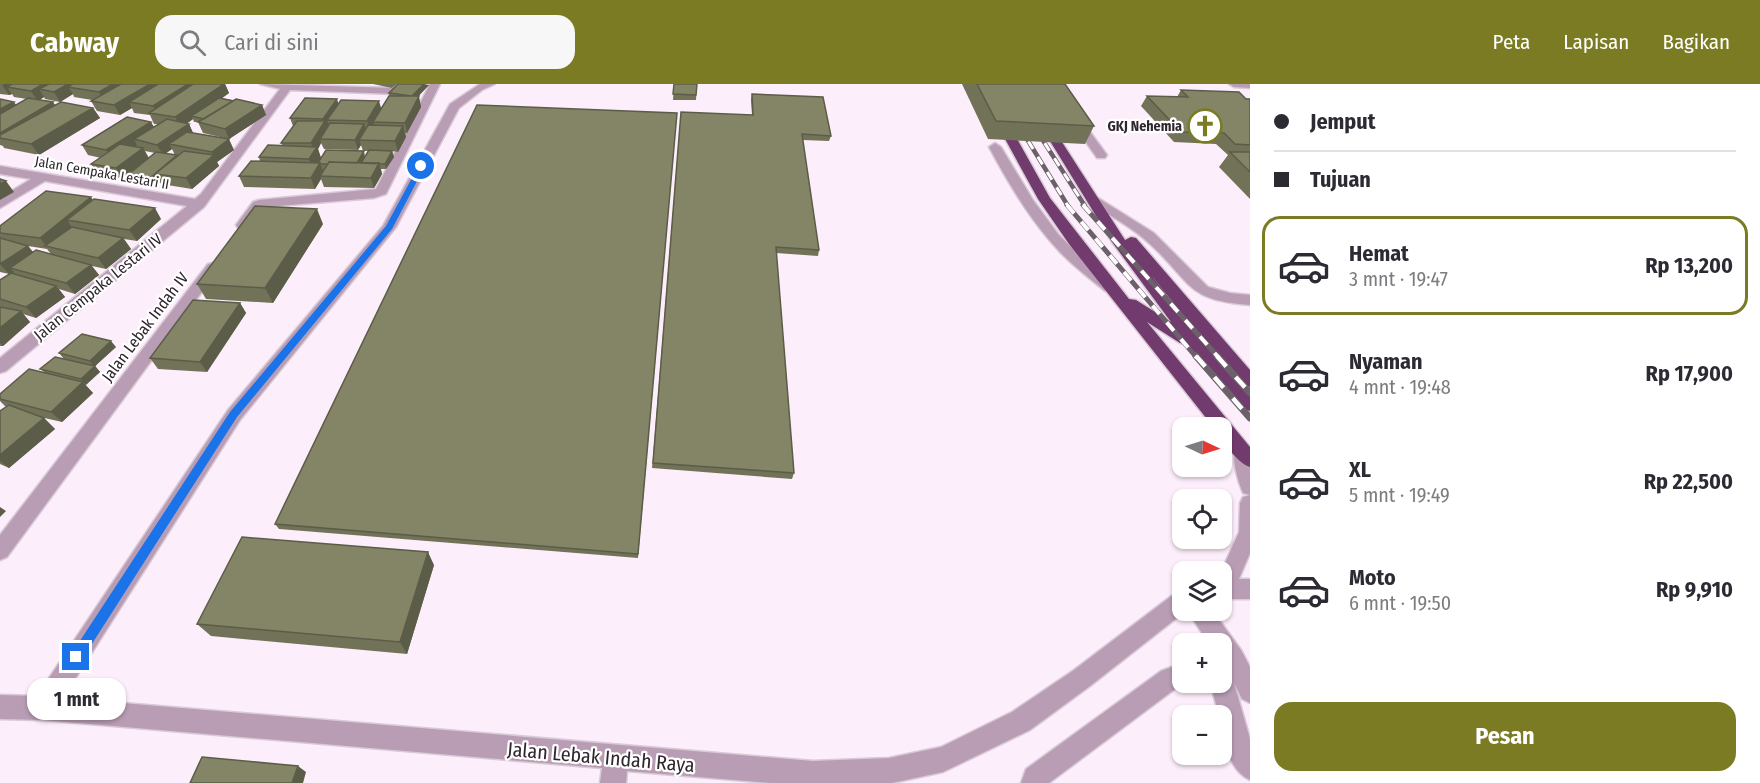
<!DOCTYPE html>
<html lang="id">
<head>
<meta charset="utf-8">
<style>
  :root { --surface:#fff; --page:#f7f7f7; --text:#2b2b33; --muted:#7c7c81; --line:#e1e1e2; --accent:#7a7b22 }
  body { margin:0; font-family:"Fira Sans Condensed",sans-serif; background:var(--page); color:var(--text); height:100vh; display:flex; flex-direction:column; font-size:22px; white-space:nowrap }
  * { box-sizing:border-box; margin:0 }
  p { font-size:20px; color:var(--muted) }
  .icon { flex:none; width:33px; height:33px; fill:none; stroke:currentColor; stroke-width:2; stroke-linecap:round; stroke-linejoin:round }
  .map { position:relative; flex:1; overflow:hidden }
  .panel { display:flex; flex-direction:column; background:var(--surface); width:510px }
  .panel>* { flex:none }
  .top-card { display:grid; align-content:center; height:132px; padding:0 24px; background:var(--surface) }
  .needle { width:39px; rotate:94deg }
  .fabs { position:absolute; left:1172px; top:333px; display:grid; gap:12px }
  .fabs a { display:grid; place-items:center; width:60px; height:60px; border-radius:12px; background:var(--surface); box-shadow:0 2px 4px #0004; font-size:30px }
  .end { position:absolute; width:27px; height:27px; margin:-14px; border:8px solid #1a73e8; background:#fff; box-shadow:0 0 0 3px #fff }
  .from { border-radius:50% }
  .bubble { position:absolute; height:42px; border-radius:18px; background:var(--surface); box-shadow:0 2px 4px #0004; font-size:20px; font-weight:700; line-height:42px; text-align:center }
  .top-card b { display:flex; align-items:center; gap:21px; height:57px; font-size:22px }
  .top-card b+b { border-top:2px solid var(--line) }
  .top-card i { width:15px; height:15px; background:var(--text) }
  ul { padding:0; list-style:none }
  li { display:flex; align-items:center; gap:18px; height:99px; margin:0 12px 9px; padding:0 12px; border:3px solid transparent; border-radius:18px }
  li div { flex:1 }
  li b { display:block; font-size:22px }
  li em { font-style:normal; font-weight:700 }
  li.on { border-color:var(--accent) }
  li>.icon { width:54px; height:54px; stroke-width:1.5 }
  .cta { display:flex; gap:12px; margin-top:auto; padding:12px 24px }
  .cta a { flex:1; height:69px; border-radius:18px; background:var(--accent); color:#fff; font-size:24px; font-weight:700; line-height:69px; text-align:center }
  header { display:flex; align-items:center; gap:36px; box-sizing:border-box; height:84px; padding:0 30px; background:var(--accent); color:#fff }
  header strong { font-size:28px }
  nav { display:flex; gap:33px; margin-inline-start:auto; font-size:21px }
  .search { width:420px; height:54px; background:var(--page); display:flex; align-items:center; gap:15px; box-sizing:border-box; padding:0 21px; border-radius:18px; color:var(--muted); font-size:22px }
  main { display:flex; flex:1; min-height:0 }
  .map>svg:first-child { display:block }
</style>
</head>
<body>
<header>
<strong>Cabway</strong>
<div class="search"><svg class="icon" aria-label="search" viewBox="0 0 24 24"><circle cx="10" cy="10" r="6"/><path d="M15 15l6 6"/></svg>Cari di sini</div>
<nav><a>Peta</a><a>Lapisan</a><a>Bagikan</a></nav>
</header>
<main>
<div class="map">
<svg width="1250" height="699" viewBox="0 0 1250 699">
  <rect width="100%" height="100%" fill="#fdeefb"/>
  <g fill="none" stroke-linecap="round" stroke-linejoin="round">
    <defs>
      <path id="minor" d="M260 0 396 4 401 7 396 10 290 6 204 123 6 287 0 289V274L187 122 45 97 0 124V114L31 95 0 90V82L195 115 201 110 280 5Z
        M430 0H440L386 110 374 114 266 123 248 144H238L236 141 253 118 259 116 376 105Z
        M480 0H495L482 6 459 24 396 143 240 336 63 614 813 677 889 674 941 663 1012 628 1074 586 1174 510 1182 507V526H1187L1090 602 1030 646 943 688 892 699H771L627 687 626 699H600L602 684 43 636 0 635V611L37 612 228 326 383 142 450 20Z
        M1045 0H1055L1107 71 1105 74H1097Z
        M1229 0H1250V4L1234 3Z
        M995 59 1001 63 1033 116 1058 150 1080 172 1115 201 1117 204 1115 207H1105C1089 194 1073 182 1059 167 1030 136 1009 100 989 63Z
        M1095 112 1154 149 1208 203 1230 209 1250 211V221C1186 216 1193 200 1151 161 1133 144 1111 132 1090 119L1089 116 1090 113Z
        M213 179 220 183 218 186 7 473 0 476V451L208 180Z
        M1243 362 1250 365V469L1239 495H1250V515H1221V488L1239 448 1240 419 1243 413 1250 411 1243 409C1238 398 1231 374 1236 364Z
        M1187 526H1212L1241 566 1250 583V619L1242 615 1234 599 1250 655V696C1229 687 1221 653 1221 632H1219L1210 598H1221V584L1227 587 1221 576V560H1209Z
        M1182 579V598L1190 599 1175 605 1049 699H1021L1026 685 1161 587Z"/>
      <path id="highway" d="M1010 50 1016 53 1050 114 1129 215 1136 216 1171 238 1112 158 1050 57 1052 55H1060L1125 156 1131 153 1136 154 1250 286V303C1233 298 1167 210 1151 191L1204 259 1250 309V327L1244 325 1187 260 1180 259 1147 238 1250 363V383C1237 379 1221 357 1221 344H1214L1069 160 1038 115 1004 53Z"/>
    </defs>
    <use href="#minor" stroke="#d8cad6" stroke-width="3"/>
    <use href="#highway" stroke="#d8cad6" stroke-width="3"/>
    <use href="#minor" fill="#b99db5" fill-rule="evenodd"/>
    <use href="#highway" fill="#723b6e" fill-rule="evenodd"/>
    <defs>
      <path id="rail-far2" d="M1019 42 1068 122
        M1035 44 1085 122"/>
      <path id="rail-far1" d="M1067 121 1197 274
        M1083 121 1219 274"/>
      <path id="rail" d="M1196 272 1250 334
        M1217 272 1250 309"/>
    </defs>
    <use href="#rail-far2" stroke="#6c616b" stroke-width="4.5"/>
    <use href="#rail-far1" stroke="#6c616b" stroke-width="5"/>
    <use href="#rail" stroke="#6c616b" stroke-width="7"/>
    <use href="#rail-far2" stroke="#fff" stroke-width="3" stroke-dasharray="9" stroke-linecap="butt"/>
    <use href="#rail-far1" stroke="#fff" stroke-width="4" stroke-dasharray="11" stroke-linecap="butt"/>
    <use href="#rail" stroke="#fff" stroke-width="4.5" stroke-dasharray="14" stroke-linecap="butt"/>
  </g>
  <path fill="#727259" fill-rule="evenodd" d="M0 0H225L229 9 222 14 262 21 266 31 229 55 203 49 198 38H194L193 35 186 40H189L193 49 234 66 217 78 219 82 192 105 161 100 158 96 155 99 132 96 129 90 141 80 122 94 98 91 91 80 101 74 88 71 82 61 154 43 159 40H154L150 31 134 29 132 24 120 31 97 27 91 17 92 16 74 13 73 10 60 18 45 15 44 13 39 16 55 21 93 24 100 34 39 71 4 64 3 62 0 61V15L16 21 27 15 14 13 12 10 9 11 0 10ZM172 65 175 71 165 70ZM145 67 155 69 149 74Z
    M373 0H397L392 4Z
    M674 0H697L696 16H673Z
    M962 0H1065L1094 42 1085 60 988 55Z
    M429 1 418 12 421 23 407 49H405L406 53 398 68 392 67 394 73 386 85H381L382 90 374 104 324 103 321 95 315 105 244 103 239 92 260 77 259 73 283 62 281 59 293 42 290 34 338 20 381 24 389 12V9ZM321 59 324 65 358 66 361 61 363 67H368L365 72 321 74 318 65Z
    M1181 6 1250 15V115L1219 83 1228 71 1216 60 1174 58 1141 22 1147 12 1177 13Z
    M752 10 831 52 829 57 803 56 819 166 818 172 776 169 794 389 792 395 652 384 681 28 752 31 751 16Z
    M677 29 638 474 279 445 275 440Z
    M93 116 161 135 137 157 124 155 131 165 106 185 92 182 99 191 75 210 59 205 65 213 36 234 23 230 30 238 3 262H0V223L6 224 0 223V196L9 190 0 188V142ZM28 162 47 165 51 170 33 168Z
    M323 140 273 219 206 215 197 200Z
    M240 219 246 229 207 288 158 285 150 274Z
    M116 263 95 282 100 288 85 301 93 309 62 338 40 333 44 334 55 345 9 384 0 380V327L6 323 0 317V310L44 288 40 285 64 275 59 269Z
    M434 481 407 570 211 552 197 540Z"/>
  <path fill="#5c5d48" d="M4 0H30L7 3 12 10 9 11 2 1Z
    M43 0H91L68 3 73 10 60 18 54 8 39 5 44 13 38 17 31 7Z
    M113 0H136L105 18 99 8Z
    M150 0H168L129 18 132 24 120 31 114 21Z
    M188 0H193L158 31 153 22Z
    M224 0H225L229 9 196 33 191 32 193 35 181 44 175 33Z
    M424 0 429 1 414 17 412 12Z
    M419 12 421 23 407 49 405 39Z
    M337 15 340 25 327 36 329 41 320 55 321 59 318 65 321 74 313 86 309 75 314 68 311 59 324 39 323 35Z
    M379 17 382 27 373 38 374 40 370 48 367 37Z
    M14 18 21 28 0 40V25Z
    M53 18 60 28 0 54V49Z
    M262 21 266 31 229 55 225 45Z
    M93 24 100 34 39 71 31 60Z
    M151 38 157 48 134 55 137 61 113 76 106 66Z
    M189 40 194 51 169 60 172 65 163 71 157 61Z
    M364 40 367 50 359 56 361 61 358 66 355 56Z
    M403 42 406 53 398 68 395 57Z
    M229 55 234 66 217 78 219 82 192 105 186 94 213 72 212 68Z
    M143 64 149 75 122 94 116 84Z
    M364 67 365 73 358 86 356 81Z
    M392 67 394 73 386 85 385 80Z
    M320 79 324 89 320 92 321 95 315 105 311 94Z
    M379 79 382 90 374 104 371 94Z
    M155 90 158 96 155 99 151 93Z
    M6 97 14 108 0 116V100Z
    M91 113 98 124 67 136 73 145 47 163 40 154Z
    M155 124 161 135 137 157 129 146Z
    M317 125 323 140 273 219 265 204Z
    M123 154 131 165 106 185 98 174Z
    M28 162 37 173 10 184 14 188 10 191 0 180Z
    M91 181 99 191 75 210 66 199Z
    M56 202 65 213 36 234 26 223Z
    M240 219 246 229 207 288 200 278Z
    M21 227 30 238 3 262 0 259V244Z
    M111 257 116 263 94 283 90 277Z
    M95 282 100 288 86 301 81 295Z
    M83 298 93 309 62 338 51 328Z
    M44 334 55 345 9 384 0 377V371Z
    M0 423 6 427 0 433Z
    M428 468 434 481 407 570 400 558Z
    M298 682 306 688 303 699H292Z"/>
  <path fill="#848567" stroke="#5c5d48" stroke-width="1.5" d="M12 0H43L31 7 7 3Z
    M49 0H68L54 8 39 5Z
    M73 0H113L99 8 68 3Z
    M121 0H150L114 21 91 17Z
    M158 0H188L153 22 129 18Z
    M193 0H224L175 33 149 29Z
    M398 0H424L412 12 389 9Z
    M674 0H697L696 11 673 10Z
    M977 0H1065L1094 42 996 37Z
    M1181 6 1239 8 1246 15H1250V61L1235 60 1224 49 1181 48 1147 12 1188 13Z
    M752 10 823 13 831 52 802 50 819 166 776 163 794 389 653 379 681 28 753 31Z
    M389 12H419L405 39 373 38Z
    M28 14 53 18 0 49V30Z
    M219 14 233 17 204 35 191 32Z
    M305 14 337 15 323 35 290 34Z
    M0 15 14 18 0 25Z
    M236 15 262 21 225 45 198 38Z
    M341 16 379 17 367 37 327 36Z
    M61 18 93 24 31 60 0 54V51Z
    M477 21 677 29 638 470 275 440Z
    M127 33 151 38 106 66 82 61Z
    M167 35 189 40 157 61 134 55Z
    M297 37H325L311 59H281Z
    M330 39 364 40 355 56 320 55Z
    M368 41 403 42 395 57 359 56Z
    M187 48 229 55 212 68 169 60Z
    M120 60 143 64 116 84 91 80Z
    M268 61 317 63 309 75 259 73Z
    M326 66 364 67 357 79 329 78 328 80H321L320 79H318Z
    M369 66 392 67 385 80 361 79Z
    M184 67 214 71 186 94 155 90Z
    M156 68 177 71 151 93 129 90Z
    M1230 68H1250V88Z
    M251 77 320 79 311 94 239 92Z
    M329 78 379 79 371 94 320 92Z
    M0 95 6 97 0 100Z
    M46 107 91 113 40 154 0 149V142Z
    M94 115 155 124 129 146 67 136Z
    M255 122 317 125 265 204 197 200Z
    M72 143 123 154 98 174 45 162Z
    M0 154 28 162 0 180Z
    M36 166 91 181 66 199 10 184Z
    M11 189 56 202 26 223 0 215V196Z
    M193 216 240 219 200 278 150 274Z
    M0 223 21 227 0 244Z
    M82 250 111 257 90 277 59 269Z
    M55 273 95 282 81 295 40 285Z
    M29 285 83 298 51 328 0 315V310Z
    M9 321 44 334 0 371V327Z
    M242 453 428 468 400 558 197 540Z
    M202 673 298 682 292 699H190Z"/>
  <path fill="#1a73e8" d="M419 81 425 82 392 145 237 333 81 577H72L70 573 72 569 230 328 386 142Z"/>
  <defs>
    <symbol id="church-ring" viewBox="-11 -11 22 22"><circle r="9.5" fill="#fff" stroke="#7a7b22" stroke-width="1.5"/><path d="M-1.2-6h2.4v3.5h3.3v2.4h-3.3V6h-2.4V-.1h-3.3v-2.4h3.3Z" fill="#7a7b22"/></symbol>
  </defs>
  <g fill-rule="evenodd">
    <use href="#church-ring" x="1186" y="23" width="38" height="38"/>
  </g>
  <g text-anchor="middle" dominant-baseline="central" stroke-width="4.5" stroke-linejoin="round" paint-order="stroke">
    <g font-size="14" font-weight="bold" fill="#2f262e" stroke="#fff" text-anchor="end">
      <text x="1182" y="42">GKJ Nehemia</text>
    </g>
    <g font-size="14" fill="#2f262e" stroke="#fff">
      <text transform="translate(102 89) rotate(10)">Jalan Cempaka Lestari II</text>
    </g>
    <g font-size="16" fill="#2f262e" stroke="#fff">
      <text transform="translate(98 203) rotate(-39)">Jalan Cempaka Lestari IV</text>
      <text transform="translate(145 243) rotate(-53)">Jalan Lebak Indah IV</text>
    </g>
    <g font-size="20" fill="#2f262e" stroke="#fff">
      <text transform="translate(601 673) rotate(5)">Jalan Lebak Indah Raya</text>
    </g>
  </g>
</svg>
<div class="fabs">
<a><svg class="needle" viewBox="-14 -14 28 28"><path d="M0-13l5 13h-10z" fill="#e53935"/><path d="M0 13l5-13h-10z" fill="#7c7c81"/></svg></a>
<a><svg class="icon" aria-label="locate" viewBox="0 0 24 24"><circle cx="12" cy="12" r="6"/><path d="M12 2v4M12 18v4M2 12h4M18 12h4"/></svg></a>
<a><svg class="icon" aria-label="layers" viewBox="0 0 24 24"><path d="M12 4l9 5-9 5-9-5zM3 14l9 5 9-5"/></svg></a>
<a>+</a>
<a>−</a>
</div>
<i class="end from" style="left:421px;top:82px"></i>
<i class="end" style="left:76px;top:573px"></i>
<div class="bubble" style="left:27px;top:594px;width:99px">1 mnt</div>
</div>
<section class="panel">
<div class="top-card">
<b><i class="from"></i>Jemput</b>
<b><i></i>Tujuan</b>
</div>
<ul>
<li class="on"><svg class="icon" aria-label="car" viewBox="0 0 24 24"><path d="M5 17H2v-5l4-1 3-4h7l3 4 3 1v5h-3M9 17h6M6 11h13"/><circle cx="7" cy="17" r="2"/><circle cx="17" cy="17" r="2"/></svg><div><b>Hemat</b><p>3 mnt · 19:47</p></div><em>Rp 13,200</em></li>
<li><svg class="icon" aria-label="car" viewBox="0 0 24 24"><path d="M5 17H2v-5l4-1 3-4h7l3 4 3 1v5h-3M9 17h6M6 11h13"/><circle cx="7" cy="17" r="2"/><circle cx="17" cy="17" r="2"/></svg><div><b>Nyaman</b><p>4 mnt · 19:48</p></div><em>Rp 17,900</em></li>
<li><svg class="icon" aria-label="car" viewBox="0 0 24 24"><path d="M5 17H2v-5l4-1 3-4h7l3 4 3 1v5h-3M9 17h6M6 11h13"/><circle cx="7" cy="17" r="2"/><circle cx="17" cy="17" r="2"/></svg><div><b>XL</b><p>5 mnt · 19:49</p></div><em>Rp 22,500</em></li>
<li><svg class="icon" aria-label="car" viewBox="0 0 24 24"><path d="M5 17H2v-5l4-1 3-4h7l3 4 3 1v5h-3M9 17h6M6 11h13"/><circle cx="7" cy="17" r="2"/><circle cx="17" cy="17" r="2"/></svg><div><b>Moto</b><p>6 mnt · 19:50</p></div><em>Rp 9,910</em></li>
</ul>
<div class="cta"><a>Pesan</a></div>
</section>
</main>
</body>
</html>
